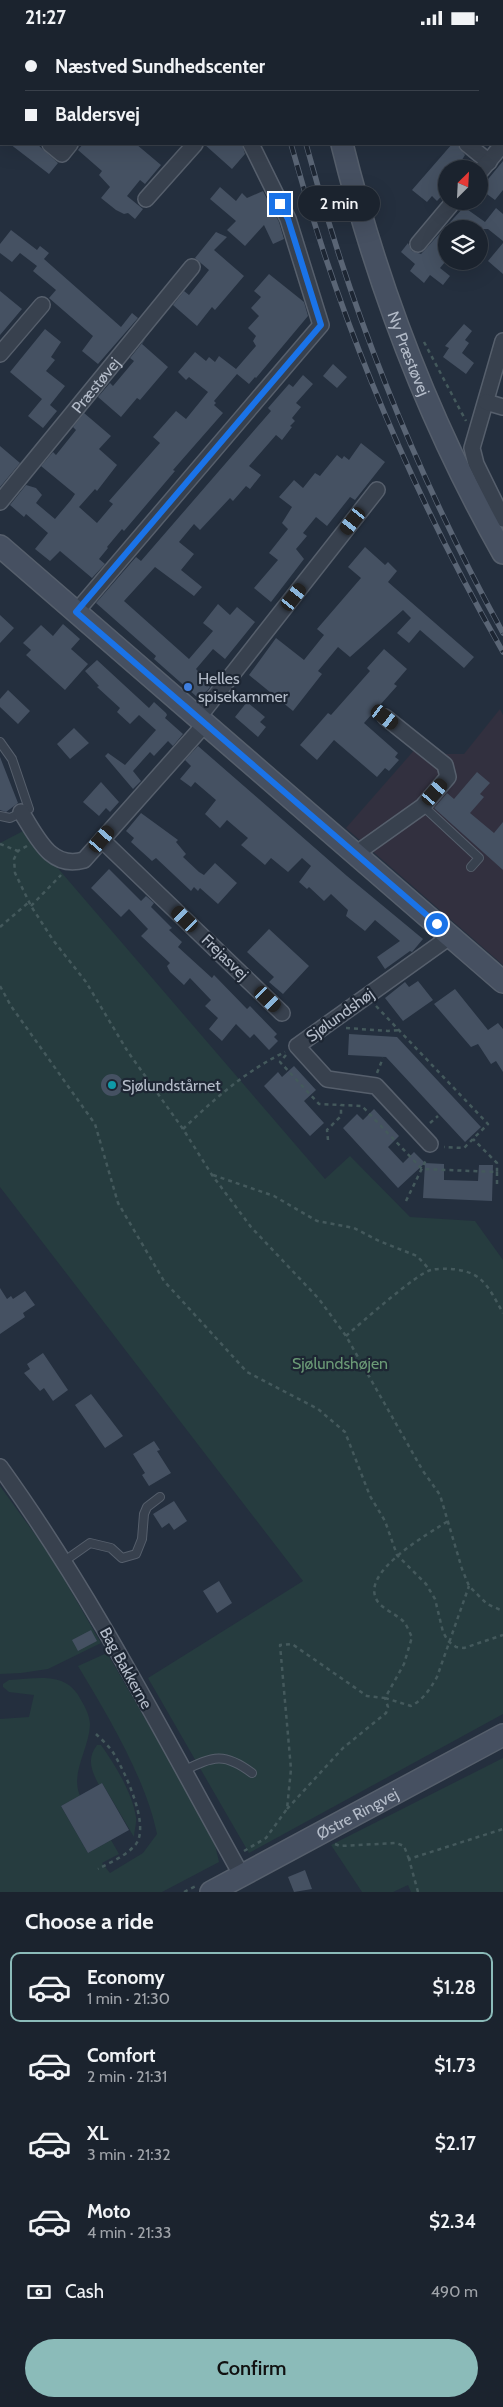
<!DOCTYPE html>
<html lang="en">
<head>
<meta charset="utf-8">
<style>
  :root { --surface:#1b232e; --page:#242b36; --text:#f1f3f6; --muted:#a0a4aa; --line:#39404a; --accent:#8bbbb9 }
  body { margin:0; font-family:Cabin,sans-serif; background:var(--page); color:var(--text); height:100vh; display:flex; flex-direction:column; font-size:19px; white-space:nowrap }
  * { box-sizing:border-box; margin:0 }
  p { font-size:16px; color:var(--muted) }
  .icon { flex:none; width:28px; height:28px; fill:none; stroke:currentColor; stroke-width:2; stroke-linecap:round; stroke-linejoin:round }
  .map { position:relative; height:1857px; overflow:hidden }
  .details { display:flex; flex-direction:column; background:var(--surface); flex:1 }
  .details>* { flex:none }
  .guide { position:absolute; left:0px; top:0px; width:504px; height:110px; box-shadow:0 5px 20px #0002,0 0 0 1px var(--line); display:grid; align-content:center; height:110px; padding:0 25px; background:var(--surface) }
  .needle { width:32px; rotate:24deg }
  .controls { position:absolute; left:438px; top:125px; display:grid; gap:10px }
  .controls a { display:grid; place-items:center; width:50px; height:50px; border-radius:50%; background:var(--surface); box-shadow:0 5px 20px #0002,0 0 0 1px var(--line); font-size:25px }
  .end { position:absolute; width:22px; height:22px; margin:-11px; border:6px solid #1a73e8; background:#fff; box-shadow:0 0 0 2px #fff }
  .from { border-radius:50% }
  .bubble { position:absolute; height:35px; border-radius:18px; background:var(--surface); box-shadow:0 5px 20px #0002,0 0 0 1px var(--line); font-size:16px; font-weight:600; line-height:35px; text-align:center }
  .car { position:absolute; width:15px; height:30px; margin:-15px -8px; border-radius:6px; box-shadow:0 0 4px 1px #0007; background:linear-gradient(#222 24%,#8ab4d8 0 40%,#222 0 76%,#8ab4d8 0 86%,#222 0) }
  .guide b { display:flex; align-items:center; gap:18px; height:48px; font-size:19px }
  .guide b+b { border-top:1px solid var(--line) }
  .guide i { width:12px; height:12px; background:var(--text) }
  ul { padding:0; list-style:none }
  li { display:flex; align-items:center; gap:15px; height:70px; margin:0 10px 8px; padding:0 15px; border:2px solid transparent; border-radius:10px }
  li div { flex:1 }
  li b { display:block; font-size:19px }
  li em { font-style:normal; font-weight:600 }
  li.current { border-color:var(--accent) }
  li>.icon { width:45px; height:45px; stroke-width:1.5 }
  h2 { padding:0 25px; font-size:22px; line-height:60px }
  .pay { display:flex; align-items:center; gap:12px; height:55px; padding:0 25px; font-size:19px }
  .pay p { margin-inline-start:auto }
  .cta { display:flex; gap:10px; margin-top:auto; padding:10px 25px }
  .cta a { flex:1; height:58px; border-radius:30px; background:var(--accent); color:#111; font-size:20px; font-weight:600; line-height:58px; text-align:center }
  .status { display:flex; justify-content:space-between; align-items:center; height:35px; padding:0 25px; background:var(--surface); direction:ltr }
  .status svg { height:14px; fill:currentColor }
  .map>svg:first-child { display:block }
</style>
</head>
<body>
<div class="status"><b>21:27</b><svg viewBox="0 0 49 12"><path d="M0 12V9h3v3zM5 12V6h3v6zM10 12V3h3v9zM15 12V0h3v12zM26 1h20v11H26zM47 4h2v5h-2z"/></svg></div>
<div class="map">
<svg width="503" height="1857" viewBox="0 0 503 1857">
  <rect width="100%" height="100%" fill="#242f3e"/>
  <path fill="#32303f" d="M500 674 503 680V930L346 793 424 704 445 719H464Z"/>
  <path fill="#263c3f" d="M25 795 325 1144 350 1121 410 1182 475 1186 503 1225V1679L249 1818 148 1643 303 1546 0 1152V808Z
    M0 1451 50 1520 101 1608 48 1634 21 1638 0 1639Z
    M107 1618 213 1801 219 1827 162 1857H0V1684L29 1682 34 1660 9 1657 3 1652V1649L9 1645C37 1644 66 1635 81 1665 85 1672 90 1681 90 1690 89 1714 70 1738 80 1761L61 1771 88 1818 111 1805 119 1819 102 1828 110 1838 143 1818 157 1799C146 1744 107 1679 78 1631Z
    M97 1710H101C115 1730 132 1757 136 1782 137 1788 134 1796 134 1802L102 1748 99 1750C92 1737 86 1724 97 1710Z
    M503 1723V1857H411L408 1850 393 1857H362L331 1810Z"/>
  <path fill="#455162" d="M10 109H37L58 128 49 139Z
    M83 109H136L161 130 145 149 140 145 127 161 143 174 135 184 128 178 124 179 116 175 101 163 110 152 99 140 102 136 78 115Z
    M204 109H242L245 119 232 134Z
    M452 109H457L465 120 460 128 468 134H446V156L437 166 432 161 427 167 412 155Z
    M503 126V155L495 165 480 154Z
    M220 152 236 166 242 158 247 163 263 156 279 187 284 204 273 209 264 190 245 211 227 195 236 186 210 164Z
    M464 172 485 187 496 173 503 179V206L488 194H446V217L441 224 445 227 440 233 450 241 443 250 430 240 424 248 410 236 415 229 401 217 408 208 412 216 421 219Z
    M11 195 37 215 40 211 49 218 44 224 121 292 132 278 138 283 98 329 82 316 93 301 49 263 56 255 33 236 37 231 20 218 12 227 0 218V209Z
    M216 197 227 202 214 215 244 241 215 275 212 272 197 291 173 270 184 256 189 260 209 235 195 223Z
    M503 208V239L488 226Z
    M269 239 304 267 308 281 256 343 255 342 249 349 237 339 214 366 216 368 214 370 223 378 173 435 175 436 124 496 122 494 107 512 108 513 99 524 105 529 92 543 60 516 50 526 35 514 48 498 26 479 24 482 10 470 26 450 36 453 42 460 36 468 55 484 71 465 75 459 41 431 53 417 56 420 76 395 73 392 84 378 111 401 99 414 117 430 97 456 95 454 79 472 97 488 113 469 109 466 160 408 153 402 176 376 186 384 208 357 189 342 186 345 178 337 195 317 206 326 209 322 215 327 219 321 236 334 256 311 253 306 256 301 248 293 259 281 251 273 261 262 254 256Z
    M0 256 22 274 0 300Z
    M464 289 472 296 465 305 469 308 462 318 474 328 466 339 443 322 449 313 445 311Z
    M45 294 61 307 51 322 55 325 46 336 65 351 50 370 57 376 43 393 28 381 42 364 10 337Z
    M146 303 142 309 168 332 140 365 137 363 121 382 98 362 110 348 113 351 134 326 130 323Z
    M333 329 347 342 337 353 323 341Z
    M303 340 313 349 296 368 301 372 292 383 295 386 290 391 292 392 282 405 276 400 249 431 261 440 250 454 246 451 233 466 230 463 200 495 194 489 179 507 194 519 181 535 202 552 194 561 155 532 124 566 189 624 213 596 203 588 218 569 230 580 237 572 255 587 225 624 213 614 196 634 205 644 203 646 210 652 203 661 200 659 197 662 154 624 156 621 96 568 136 522 141 526 271 376 268 373 289 349 293 352Z
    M361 408 385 427 355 465 350 462 327 491 316 482 303 498 307 501 296 514 304 524 271 567 254 553 278 525 269 518 288 494 282 488 292 472 279 462 294 445 303 453 315 438 320 441 337 420 342 424 344 421 349 425Z
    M0 411 20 428 0 452Z
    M365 512 385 530 388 527 397 536 388 547 474 622 464 633 420 595 409 608 397 598 411 583 403 575 350 622 338 612 318 636 322 639 293 676 249 640 276 603 304 625 324 600 317 594 361 543 348 532Z
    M0 580 14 593 0 608Z
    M63 589 80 604 71 614 88 629 65 655 26 620 31 615 23 608 41 590 53 601Z
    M384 614 407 634 394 649 397 651 364 688 398 718 395 722 399 725 389 736 385 733 377 742 334 705 317 725 300 710 328 678 331 680 370 636 367 633Z
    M97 625 149 673 154 667 166 678 167 680 165 683 183 699 173 711 168 706 154 721 150 717 133 736 141 746 133 754 105 721 108 718 125 730 156 695 139 680 130 689 117 677 120 673 97 652 99 651 85 636Z
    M8 655 30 676 18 689 0 672V664Z
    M247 667 265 682 260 687 266 692 258 702 235 682Z
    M74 693 89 708 70 724 57 709Z
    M198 711 347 841 423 904 412 917 410 916 385 934 377 922 400 906 375 885 365 896 346 881 348 875 331 859 324 866 309 852 307 854 299 847 311 831 302 823 288 837 271 823 265 830 241 810 248 803 227 785 220 793 205 779 216 765 195 747 191 752 180 744 191 731 185 725Z
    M0 722 18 768 6 777 0 775Z
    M477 737 490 748 480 759 484 762 470 778 494 798 503 787V835L434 773 447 758 454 764Z
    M101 747 119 767 110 777 106 773 99 781 83 767Z
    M141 778 178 805 176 807 186 819 183 822 199 837 204 840 215 828 237 848 218 869 200 853 198 856 194 852 191 856 156 823 152 826 131 807 134 803 126 796Z
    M109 834 141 866 146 861 154 868 151 872 172 893 169 895 182 907 178 912 212 943 214 940 247 974 250 971 277 999 274 1002 278 1006 269 1015 254 999 250 1003 236 989 222 1006 209 994 218 983 205 971 211 965 190 943 184 950 170 937 167 931 170 928 141 901 148 894 129 874 121 882 91 853Z
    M269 894 309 931 283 959 269 947 274 942 247 917Z
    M418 946 433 965 403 986 385 963 405 947 409 952Z
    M455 954 488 995 498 988 503 994V1037L496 1026 491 1029 478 1009 471 1012 434 969Z
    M349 999 397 1002 481 1092 465 1107 386 1022 348 1020Z
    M294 1031 316 1055 304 1066 324 1088 310 1101 264 1051 278 1037 282 1042Z
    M101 1050a11 11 0 1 1 22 0a11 11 0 1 1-22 0Z
    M374 1074 399 1101 388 1112 403 1128 414 1117 425 1128 444 1129V1145L478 1146 479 1130H493L492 1166 423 1163 425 1128 398 1153 343 1093 357 1079 363 1085Z
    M0 1253 7 1264 11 1261 13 1264 25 1256 35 1270 23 1278 25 1282 0 1299Z
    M43 1318 68 1355 53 1366 44 1353 40 1356 24 1338 30 1334 27 1329Z
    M91 1359 123 1401 105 1413 75 1370Z
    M154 1406 160 1415 157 1416 171 1438 149 1451 142 1440 145 1438 133 1419Z
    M174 1466 187 1486 174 1495 169 1488 162 1493 153 1479Z
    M219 1546 232 1568 217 1578 203 1556Z
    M91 1595 97 1606 78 1616 72 1605Z
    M102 1748 129 1795 88 1818 61 1771Z
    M305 1835 312 1854 294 1857 288 1842Z"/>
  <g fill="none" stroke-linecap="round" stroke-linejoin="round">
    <defs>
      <path id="lane" d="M406 1 408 0
        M0 707 12 724 29 774 10 783 0 781
        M423 771 479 823 471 832
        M63 1527 90 1508 111 1513 122 1523 136 1519 142 1504 144 1479 147 1472 160 1462
        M183 1736C214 1721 224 1717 252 1738"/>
      <g id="street">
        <path d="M225 0V1"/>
        <path d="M133 1 134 0"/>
        <path d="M502 29H503"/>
        <path d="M50 109 62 119 70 109"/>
        <path d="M467 109 489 127"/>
        <path d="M479 138 503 109"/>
        <path d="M146 164 195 109"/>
        <path d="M418 209 454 166"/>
        <path d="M503 306 472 413 476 429 503 484"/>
        <path d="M0 319 42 270"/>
        <path d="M486 367 503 372"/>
        <path id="s1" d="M0 467 192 232"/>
        <path d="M76 577 321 290 288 184 251 109"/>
        <path d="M198 683 377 455"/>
        <path d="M21 777C37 801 50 835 84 825L205 689"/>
        <path d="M102 805 282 978"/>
        <path d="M354 820 423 771 448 742 445 730 385 682"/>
        <path d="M430 1109 376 1051 327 1044 297 1011 451 901"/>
        <path d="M0 1432C93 1561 165 1703 242 1841"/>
      </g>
      <g id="secondary">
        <path d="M320 0V1"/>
        <path id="s2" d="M342 109C377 250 431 391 503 518"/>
        <path d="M0 511 503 947"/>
        <path id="s3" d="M211 1857 503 1700"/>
      </g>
    </defs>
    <use href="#lane" stroke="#565f6c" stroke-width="10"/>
    <use href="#street" stroke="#565f6c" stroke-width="18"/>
    <use href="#secondary" stroke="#565f6c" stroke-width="24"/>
    <path stroke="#44595c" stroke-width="2.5" stroke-dasharray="4 4" stroke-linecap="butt" d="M424 307 466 386
      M0 809 18 816
      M27 811 18 816 14 824 15 838 31 871 53 905 86 947 128 1017 183 1094 212 1140 251 1192 319 1264 346 1301 423 1436 440 1460 462 1534 469 1551 487 1569 503 1576
      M31 871 61 840
      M0 892 29 867
      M0 951 11 971 95 1089 118 1168 164 1246 247 1337 318 1374 345 1397 370 1461 385 1486 397 1520 426 1549 435 1564 443 1597 448 1606 456 1612 464 1613 503 1600
      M376 971 488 1089 464 1113 444 1112
      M346 993 388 996 400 995
      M286 1020 280 1027 319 1069 362 1071 422 1134 497 1137V1128L473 1104
      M377 1038 383 1023
      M430 1088 438 1081
      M183 1094C213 1065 247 1035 285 1017
      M328 1105 327 1095 341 1081V1070
      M497 1137V1150
      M213 1140 274 1161 317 1186 354 1193 379 1206 417 1221 430 1235
      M406 1166 427 1123
      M346 1301C361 1288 417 1238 431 1235 445 1232 468 1234 479 1243 490 1252 496 1266 503 1278
      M385 1663 411 1671C423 1665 430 1654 437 1642L469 1551
      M96 1699C102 1705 110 1712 114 1719 125 1737 150 1790 136 1809 126 1821 111 1827 98 1834
      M287 1774 343 1713 386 1678 388 1672 385 1663
      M335 1809 340 1811 396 1808 404 1811 409 1824
      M244 1816 266 1803 287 1774 291 1734 280 1610 292 1609 367 1661 385 1663 404 1629 412 1602C409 1597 407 1590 403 1586 396 1579 384 1575 378 1567 357 1538 430 1498 448 1486
      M184 1857 196 1851
      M418 1857 409 1824 503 1794"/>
    <use href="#lane" stroke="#38414e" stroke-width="8"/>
    <use href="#street" stroke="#38414e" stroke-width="15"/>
    <use href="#secondary" stroke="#465061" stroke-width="21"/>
    <defs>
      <path id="rail" d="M266 0V1
        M282 0V1
        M291 109C340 288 411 456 503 617
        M306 109C352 280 418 443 503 598"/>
    </defs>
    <use href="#rail" stroke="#5a6575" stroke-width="5.5"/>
    <use href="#rail" stroke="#1d2633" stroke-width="4" stroke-dasharray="11" stroke-linecap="butt"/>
  </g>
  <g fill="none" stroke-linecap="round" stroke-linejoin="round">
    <path stroke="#1a73e8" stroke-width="6" d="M280 169 288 184 321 290 76 577 437 889"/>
  </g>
  <circle fill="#3f7fe0" stroke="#1d2633" stroke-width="2" cx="188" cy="652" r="5"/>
  <circle fill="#0f9aa8" stroke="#1d2633" stroke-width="2" cx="112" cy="1050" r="5"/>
  <g text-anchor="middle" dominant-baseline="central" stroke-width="4.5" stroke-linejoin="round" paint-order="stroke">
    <g font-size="16" fill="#b4bcc9" stroke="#1d2633">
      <text stroke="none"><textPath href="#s2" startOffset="220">Ny Præstøvej</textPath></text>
      <text stroke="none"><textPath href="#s1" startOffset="151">Præstøvej</textPath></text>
      <text transform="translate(225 922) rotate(44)">Frejasvej</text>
      <text transform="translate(340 980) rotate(-36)">Sjølundshøj</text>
      <text transform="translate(126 1633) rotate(61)">Bag Bakkerne</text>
      <text stroke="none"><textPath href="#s3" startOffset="166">Østre Ringvej</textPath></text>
    </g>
    <g font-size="16" fill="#b4bcc9" stroke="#1d2633" text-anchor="start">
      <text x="198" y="643">Helles<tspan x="198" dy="18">spisekammer</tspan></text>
      <text x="122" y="1050">Sjølundstårnet</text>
    </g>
    <g font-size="16" fill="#6b9a76" stroke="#1d2633">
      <text x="340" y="1328">Sjølundshøjen</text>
    </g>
  </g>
</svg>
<div class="controls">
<a><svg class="needle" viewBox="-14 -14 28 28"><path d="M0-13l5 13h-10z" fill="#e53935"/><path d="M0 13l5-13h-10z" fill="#a0a4aa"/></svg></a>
<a><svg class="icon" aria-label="layers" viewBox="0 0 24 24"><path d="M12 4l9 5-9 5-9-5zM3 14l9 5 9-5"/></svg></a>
</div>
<i class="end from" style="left:437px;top:889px"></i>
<i class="end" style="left:280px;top:169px"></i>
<div class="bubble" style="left:298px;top:151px;width:82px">2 min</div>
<i class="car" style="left:353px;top:486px;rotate:218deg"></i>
<i class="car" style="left:294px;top:562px;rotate:38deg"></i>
<i class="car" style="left:385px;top:682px;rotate:128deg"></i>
<i class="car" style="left:435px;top:757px;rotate:41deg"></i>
<i class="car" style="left:102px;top:804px;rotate:41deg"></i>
<i class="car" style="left:185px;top:884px;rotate:314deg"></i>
<i class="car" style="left:268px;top:964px;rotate:134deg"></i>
<div class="guide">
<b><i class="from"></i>Næstved Sundhedscenter</b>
<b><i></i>Baldersvej</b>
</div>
</div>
<section class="details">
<h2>Choose a ride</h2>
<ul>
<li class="current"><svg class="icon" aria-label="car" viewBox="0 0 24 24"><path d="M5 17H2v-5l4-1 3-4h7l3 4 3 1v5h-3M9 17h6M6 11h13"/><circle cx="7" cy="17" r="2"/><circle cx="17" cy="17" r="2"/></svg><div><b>Economy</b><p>1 min · 21:30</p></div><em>$1.28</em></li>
<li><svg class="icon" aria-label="car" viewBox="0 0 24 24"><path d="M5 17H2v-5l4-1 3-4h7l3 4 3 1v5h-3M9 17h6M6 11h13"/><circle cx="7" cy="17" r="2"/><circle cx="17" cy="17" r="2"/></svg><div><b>Comfort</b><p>2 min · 21:31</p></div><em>$1.73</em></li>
<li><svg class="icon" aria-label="car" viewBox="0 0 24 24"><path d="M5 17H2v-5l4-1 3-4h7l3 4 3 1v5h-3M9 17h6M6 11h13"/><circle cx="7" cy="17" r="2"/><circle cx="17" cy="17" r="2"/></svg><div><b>XL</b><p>3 min · 21:32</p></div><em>$2.17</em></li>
<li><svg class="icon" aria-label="car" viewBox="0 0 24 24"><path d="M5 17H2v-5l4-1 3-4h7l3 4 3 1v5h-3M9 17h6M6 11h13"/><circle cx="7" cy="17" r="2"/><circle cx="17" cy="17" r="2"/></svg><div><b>Moto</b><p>4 min · 21:33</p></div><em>$2.34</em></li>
</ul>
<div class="pay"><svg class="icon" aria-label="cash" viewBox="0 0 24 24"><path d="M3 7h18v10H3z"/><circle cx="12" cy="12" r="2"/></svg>Cash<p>490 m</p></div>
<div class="cta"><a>Confirm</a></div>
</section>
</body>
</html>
